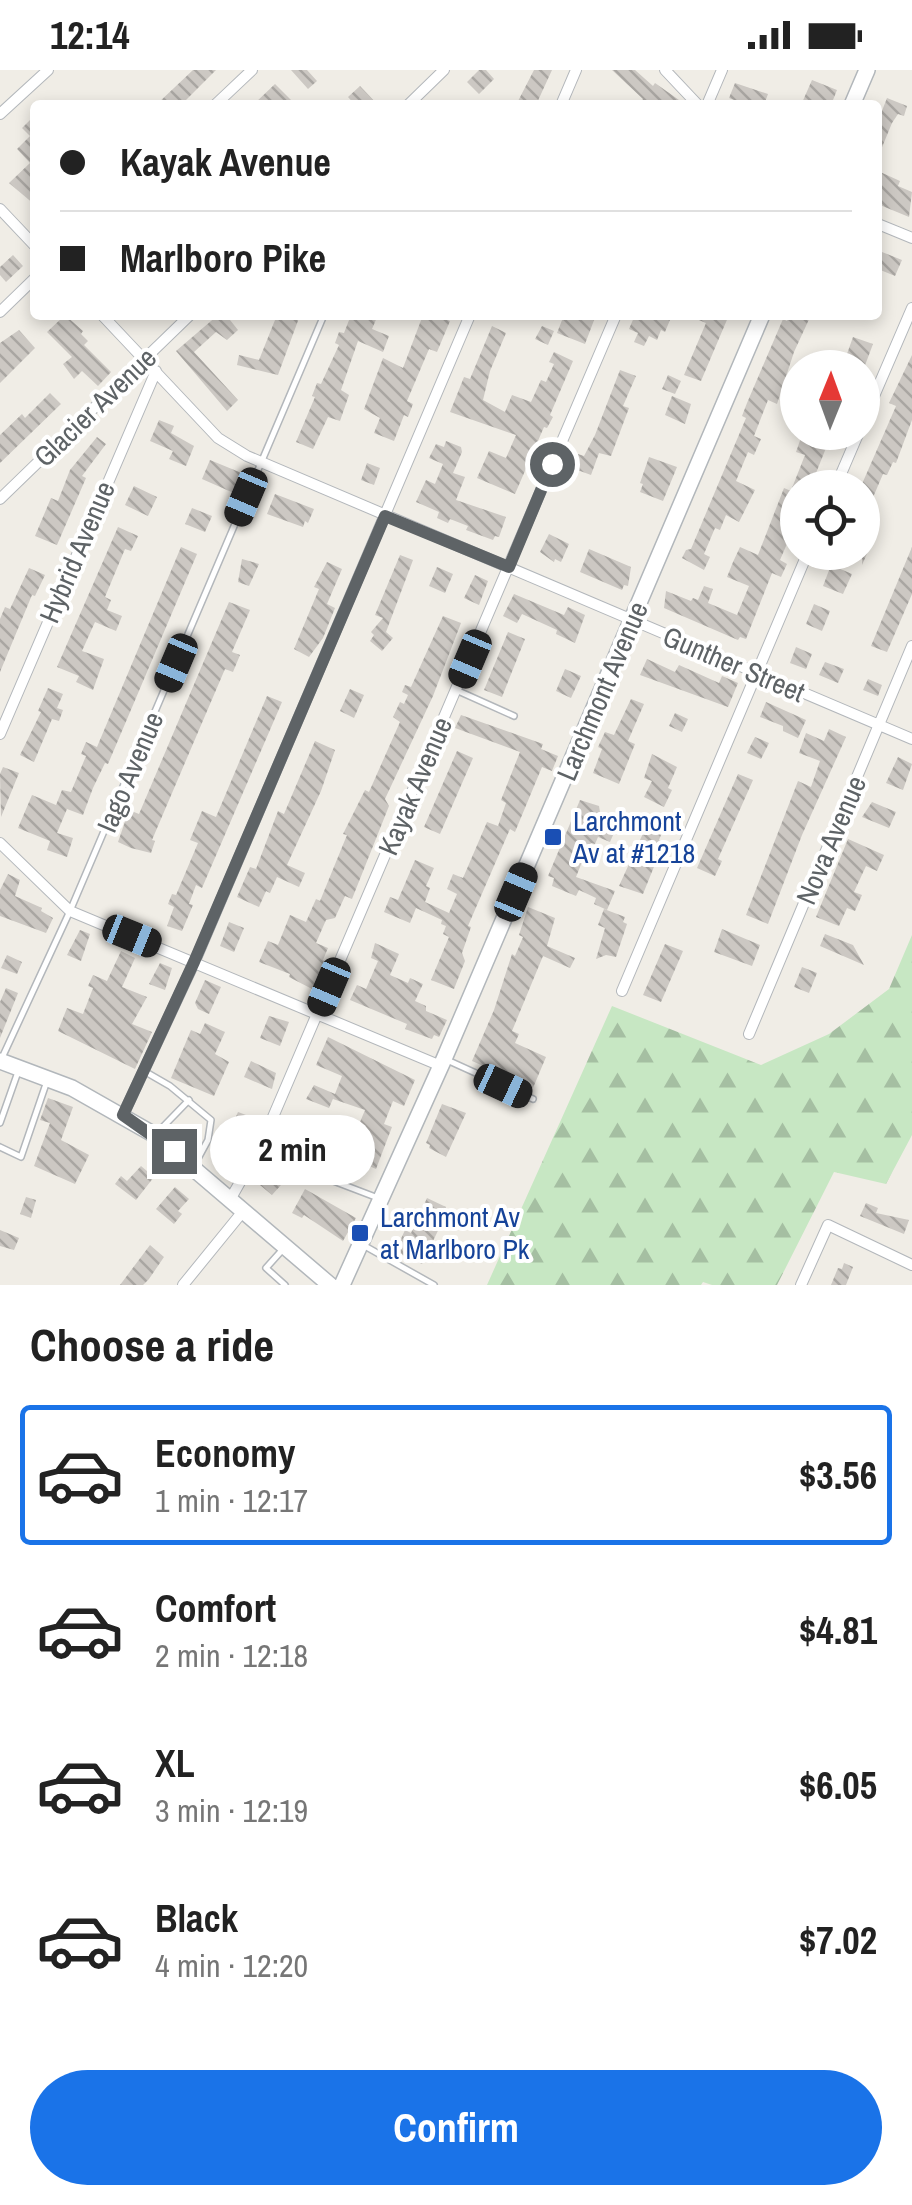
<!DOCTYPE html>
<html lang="en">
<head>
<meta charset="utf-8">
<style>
  :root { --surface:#fff; --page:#f6f6f6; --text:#222; --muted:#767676; --line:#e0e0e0; --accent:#1a73e8 }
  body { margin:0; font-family:"Archivo Narrow",sans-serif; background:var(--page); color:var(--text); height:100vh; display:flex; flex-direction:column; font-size:38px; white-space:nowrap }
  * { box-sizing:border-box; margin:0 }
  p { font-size:32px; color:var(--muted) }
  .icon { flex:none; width:55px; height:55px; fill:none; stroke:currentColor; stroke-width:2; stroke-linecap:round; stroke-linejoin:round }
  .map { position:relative; height:1215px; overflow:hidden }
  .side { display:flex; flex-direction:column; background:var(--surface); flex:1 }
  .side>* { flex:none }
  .top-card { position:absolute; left:30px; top:30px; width:852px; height:220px; border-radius:10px; box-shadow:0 5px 15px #0003; display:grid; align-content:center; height:220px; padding:0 30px; background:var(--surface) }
  .needle { width:65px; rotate:1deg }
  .tools { position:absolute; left:780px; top:280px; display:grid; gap:20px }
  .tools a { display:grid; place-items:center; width:100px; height:100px; border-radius:50%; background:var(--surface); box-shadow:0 5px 15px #0003; font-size:50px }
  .end { position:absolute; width:45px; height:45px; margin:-22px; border:12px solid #5e6366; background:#fff; box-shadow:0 0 0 5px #fff }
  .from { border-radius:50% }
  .bubble { position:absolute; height:70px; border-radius:35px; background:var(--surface); box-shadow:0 5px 15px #0003; font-size:32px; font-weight:800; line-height:70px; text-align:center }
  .car { position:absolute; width:30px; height:60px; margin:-30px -15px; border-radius:12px; box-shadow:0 0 8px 2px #0007; background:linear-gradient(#222 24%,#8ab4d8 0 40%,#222 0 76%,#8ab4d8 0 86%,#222 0) }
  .top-card b { display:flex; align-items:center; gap:35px; height:95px; font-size:38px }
  .top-card b+b { border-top:2px solid var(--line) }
  .top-card i { width:25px; height:25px; background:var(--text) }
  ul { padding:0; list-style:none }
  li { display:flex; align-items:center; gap:30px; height:140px; margin:0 20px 15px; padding:0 10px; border:5px solid transparent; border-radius:10px }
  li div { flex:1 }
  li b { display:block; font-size:38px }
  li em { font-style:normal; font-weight:800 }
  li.current { border-color:var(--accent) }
  li>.icon { width:90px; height:90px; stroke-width:1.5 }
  h2 { padding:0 30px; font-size:45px; line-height:120px }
  .button { display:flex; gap:20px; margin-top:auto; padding:20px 30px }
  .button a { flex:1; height:115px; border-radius:60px; background:var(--accent); color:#fff; font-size:40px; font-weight:800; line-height:115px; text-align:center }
  .status { display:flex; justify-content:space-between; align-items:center; height:70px; padding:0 50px; background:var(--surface); direction:ltr }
  .status svg { height:28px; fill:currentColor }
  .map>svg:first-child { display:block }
</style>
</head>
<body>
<div class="status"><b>12:14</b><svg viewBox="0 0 49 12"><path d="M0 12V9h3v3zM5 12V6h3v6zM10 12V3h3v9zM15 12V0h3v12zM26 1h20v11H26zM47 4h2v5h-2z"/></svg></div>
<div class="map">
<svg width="912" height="1215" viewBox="0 0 912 1215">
  <defs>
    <pattern id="forest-firs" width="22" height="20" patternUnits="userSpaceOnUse" patternTransform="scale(2.5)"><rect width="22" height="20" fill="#c7e7c3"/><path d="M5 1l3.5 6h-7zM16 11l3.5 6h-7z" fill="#a5bfa2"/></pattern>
    <pattern id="building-back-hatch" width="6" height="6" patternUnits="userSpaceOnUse" patternTransform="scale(2.5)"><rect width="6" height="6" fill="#ccc8c3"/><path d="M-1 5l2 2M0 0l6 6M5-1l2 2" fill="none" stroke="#a9a6a2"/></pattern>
  </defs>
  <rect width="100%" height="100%" fill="#f0ede6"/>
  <path fill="url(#forest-firs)" d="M912 865V1065L886 1114 834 1102 777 1215H712L703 1212 701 1215H487L612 936 761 995 829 964 889 919Z"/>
  <path fill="url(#building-back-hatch)" d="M193 0H216L181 35H156Z
    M291 0H307L317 11 308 19Z
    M479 0H486L494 9 479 24 467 12Z
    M534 0H552L536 35H516Z
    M612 0H635L653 16 655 13 686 35H638L643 29Z
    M812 10 837 20 831 35H801Z
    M735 13 768 24 764 35H747L729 28Z
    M275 14 291 30 286 35H253Z
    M360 16 378 35H355L348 27Z
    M887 28 907 36 904 46 898 44 892 53 878 87V51Z
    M35 45V135L9 113 30 93 17 79 30 66 22 58Z
    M878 101 900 111 898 116 912 122 909 147 880 135Z
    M882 182 902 190 895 206 878 199Z
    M13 185 23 196 6 212 0 205V197Z
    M65 245 83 261 81 264 88 271 84 275 111 302 98 316 82 301 74 309 63 294 72 287 47 262Z
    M218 245H235L230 250 238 260 227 270 216 262 194 282 238 330 227 341 176 281Z
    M277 245 299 248 278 305 237 295 239 285 259 290Z
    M351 245H378L372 259 389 266 383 282 358 271 341 320 349 325 340 351 328 347 313 379 296 372 315 327 312 326 317 313 321 314 339 275 335 273 339 262 344 263Z
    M423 245H437L450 251 437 282 429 279 407 331 413 334 408 347 404 345 394 371 374 363 380 348 364 339 383 288 403 298Z
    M564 245H596L585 274 557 263Z
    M635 245H672L665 262 661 260 657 270 649 266 644 276 634 272 638 263 629 259Z
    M687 245H729L701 311 684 305 706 253Z
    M790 245H811L794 282 777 334 768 330 754 366 761 369 754 385 748 382 736 411 755 420 739 452 726 445 720 460 715 458 704 484 710 487 704 500 682 488 686 480 691 479 730 386 746 348 742 346 747 333 783 249 787 251Z
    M492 256 506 263 490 301 483 330 505 342 512 325 531 332 541 310 546 312 554 294 549 292 554 282 573 291 550 345 553 347 547 358 544 357 515 424 477 408 489 381 506 388 516 365 450 342 464 307 470 309Z
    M542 256 554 261 548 275 535 269Z
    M19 260 35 278 0 313V273Z
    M853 267 873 274 864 298H842Z
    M912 285V350L896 393 893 392 887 405 883 404 871 432 875 434 863 463 874 468 862 495V414L896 336 889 333Z
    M620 300 636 306 623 336 629 338 611 386 599 383 591 405 572 398 578 384 584 386 595 365Z
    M668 305 681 311 675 324 662 319Z
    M50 323 61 334 0 393V365L22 344 25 348Z
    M672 326 691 334 685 354 665 345Z
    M159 350 174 356 171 363 194 376 186 396 169 389 173 381 150 371Z
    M803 362H817L835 370 830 380 826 378 810 418H792L805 385 796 382Z
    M97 367 106 374 82 406 86 408 57 475 35 466 51 428 58 431 70 400Z
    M446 371 461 377 462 382 453 403 465 407 456 430 506 447 499 467 495 466 493 470 466 460 468 456 450 449 448 453 437 448 439 442 416 432 426 410 435 414 443 394 429 388 436 374 444 377Z
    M649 387 677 397 663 431 640 422 643 414 640 413Z
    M210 390 244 404 236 424 202 409Z
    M367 393 380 398 374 415 361 410Z
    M134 416 157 427 148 446 125 435Z
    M784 418 798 424V448L780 490 787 494 781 507 772 503 746 569 740 567 738 570 664 538 666 521 691 531 693 528 698 530 704 516 713 519 708 533 737 545 749 516 727 507 733 492 740 477 758 485Z
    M275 424 314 439 308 453 305 451 303 457 267 444Z
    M192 438 212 446 205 462 185 454Z
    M118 457 138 466 131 481 125 479 105 527 111 530 107 540 122 546 116 561 95 552 82 581 104 589 93 620 76 612 79 606 57 597Z
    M549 464 569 474 561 492 555 489 554 492 540 482Z
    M181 477 197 484 108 694 105 693 93 718 83 745 67 739 57 763 73 768 67 787 47 780 50 771 18 758 32 725 56 735 62 720 71 722 86 686 81 684 86 672 97 677Z
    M912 477V524L887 582 871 576Z
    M589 479 631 497 628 516 624 515 622 520 580 502Z
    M400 485 413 490 386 562 393 568 382 581 370 571 374 565 371 562 383 548 375 545Z
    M242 489 259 494 249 516 238 512Z
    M327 492 342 499 327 534 335 538 323 568 309 587 294 579 319 519 314 517Z
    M831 495 852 504 843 524 823 516Z
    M437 497 453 504 445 523 429 516Z
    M29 498 45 505 35 526 32 525 0 602V549L5 537 10 539Z
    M475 505 488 511 479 535 464 528Z
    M514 524 564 545 568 537 585 545 575 573 556 564 557 560 522 544 517 553 503 546Z
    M229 532 250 540 232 582 240 585 233 602 225 599 152 770 155 771 151 783 131 778 118 772 129 740 139 744Z
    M814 534 830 541 822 561 806 554Z
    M443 546 461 553 433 626 385 729 389 736 352 829 345 826 335 848 326 850 316 873 328 878 323 890 326 892 314 920 289 907 290 904 259 892 268 871 278 875 290 845 306 852 316 829 320 831 347 765 343 764 365 720 369 722 400 652 393 647 400 632 404 634 408 625 402 622 405 615 411 617Z
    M508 562 525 569 502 627 484 620Z
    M796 577 812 584 806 599 790 593Z
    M647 589 675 602 679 595 719 613 722 606 738 613 728 637 640 605Z
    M825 592 844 599 838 613 819 605Z
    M565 599 581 606 571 628 556 621Z
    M868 609 882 615 878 626 863 620Z
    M48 618 63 624 57 638 63 640 59 651 52 649 34 692 20 685 41 642 38 641Z
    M350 619 364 625 354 648 340 641Z
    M267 626 282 632 202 818 196 815 189 834 193 835 182 861 167 856 174 837 168 834 172 824 176 825 198 773 190 770 202 741 216 747Z
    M631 629 644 634 628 671 635 674 619 714 593 703 602 679 598 677 605 662 614 665Z
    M766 632 806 650 798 668 783 661V656L760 647Z
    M675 643 688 649 682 662 669 656Z
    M461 645 543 674 541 679 558 686 552 701 542 697 515 762 510 759 468 856 471 857 462 883 465 891 454 919 431 910 449 867 443 864 446 856 441 854 442 850 416 838 410 853 384 842 390 827 398 830 415 790 434 798 426 816 430 818 425 832 449 843 457 824 447 819 453 804 463 808 487 752 498 756 506 733 501 730 520 682 455 658Z
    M829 659 846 667 802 765 768 854 746 845 798 711 811 717 820 691 799 683 806 663 824 671Z
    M755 667 769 673 761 689 747 683Z
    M315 671 335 680 321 721 287 795 305 803 299 817 277 807 270 823 266 821 259 837 237 827 250 797 256 799 278 741 284 744Z
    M457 681 473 688 440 764 424 757Z
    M652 684 677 697 668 718 672 720 664 737 644 727 652 711 644 708Z
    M898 687 912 694 903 720 886 713Z
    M3 697 19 703 1 747 0 704Z
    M738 704 753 710 718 789 722 791 715 806 697 798Z
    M580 730 599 736 600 742 620 749 610 772 598 767 595 774 591 773 588 777 576 807 615 821 607 840 594 834 596 828 579 820 576 826 552 816 554 808 548 806Z
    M872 732 896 742 889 758 862 747Z
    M645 759 661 765 659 770 664 772 643 824 619 816Z
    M848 769 884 785 877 801 866 796 854 822 862 825 855 841 847 838 839 856 816 847Z
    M8 804 20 810 15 826 42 838 41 841 53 848 46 863 0 846V820Z
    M528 837 555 848 547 876 575 888 570 898 543 886 512 961 519 964 515 973 546 987 533 1018 472 991 494 940 512 884 515 886 523 867 519 865Z
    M604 839 625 847 623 852 627 854 616 887 606 885 596 889 605 858 598 855Z
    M229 852 244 858 234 882 220 876Z
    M722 859 760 875 752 896 714 882Z
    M80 860 90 864 81 891 67 885Z
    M825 864 853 875 864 895 820 876Z
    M375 873 399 884 390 905 408 913 410 908 423 914 415 931 426 936V941L447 950 439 967 434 965 432 969 405 959 407 954 350 930 357 915 366 919 378 891 371 888Z
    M665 874 683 881 661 932 643 925Z
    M121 881 135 888 122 917 147 927 132 954 152 962 135 999 58 961 67 938 83 944 93 918 88 916 93 905 107 911Z
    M7 885 22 892 17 904 1 898Z
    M160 893 172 898 165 920 149 914Z
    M802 897 817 903 809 923 794 917Z
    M205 910 221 917 209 944 198 939 195 933Z
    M6 918 18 923 0 968V932Z
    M269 946 289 952 280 976 260 968Z
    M205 953 225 962 215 984 229 992 214 1026 171 1008 191 960 200 964Z
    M328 967 415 1010 404 1036 393 1031 384 1054 392 1057 376 1099 360 1092 363 1085 339 1075 343 1065 353 1069 365 1040 333 1029 342 1006 316 995Z
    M251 991 276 1003 272 1019 244 1007Z
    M314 1015 335 1024 329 1038 306 1029Z
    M48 1028 73 1037 61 1070 89 1085 75 1114 34 1096 50 1053 40 1050Z
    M442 1034 466 1043 446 1087 429 1078 430 1075 426 1073Z
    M238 1042 259 1050 260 1055 241 1092 220 1083Z
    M293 1059 315 1069 308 1084 286 1074Z
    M141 1096 154 1107 136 1130 115 1114 121 1106 127 1111Z
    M277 1096 289 1106 272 1125 260 1115Z
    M175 1117 189 1129 178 1141 182 1144 174 1154 156 1139Z
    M305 1119 356 1148 343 1171 304 1145 302 1148 292 1143Z
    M26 1127 36 1130 31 1148 20 1144Z
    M427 1128 446 1137 442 1145 445 1146 422 1194 395 1182 405 1160 411 1163Z
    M866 1133 878 1138 876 1143 909 1150 904 1164 860 1146Z
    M0 1160 19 1168 14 1180 0 1176Z
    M150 1175 164 1187 149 1209 143 1215H120Z
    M844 1193 853 1197 846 1215H831L838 1198 842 1199Z"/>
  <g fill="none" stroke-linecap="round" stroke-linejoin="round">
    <defs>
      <path id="lane" d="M456 620 514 646
        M1 990 70 841 324 245
        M447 990 533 1029
        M144 1001 170 1016 211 1050 208 1070 195 1094
        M0 1053 19 999
        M157 1063 189 1030
        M0 1077 21 1087 47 1011
        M315 1104 378 1128
        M363 1175 434 1215
        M284 1178 266 1198 285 1215"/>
      <path id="street" d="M665 0 698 35
        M215 35 252 0
        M408 35 444 0
        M561 35 576 0
        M707 35 722 0
        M0 44 48 0
        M0 139 35 176
        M878 154 912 168
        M0 242 35 208
        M102 245 218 368 247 386 912 669
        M862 354 912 238
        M835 418 859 362
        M0 429 190 245
        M0 664 156 301
        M0 773 70 841 441 996
        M622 921 808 482
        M749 964 912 576
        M123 1045 195 891 470 245
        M231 1128 261 1075 616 245
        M183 1215 244 1140
        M801 1215 828 1155 912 1195"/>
      <path id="secondary" d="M852 35 867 0
        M0 991 72 1018 153 1064 330 1215
        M342 1215 444 989 762 245"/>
    </defs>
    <use href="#lane" stroke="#b3b7bb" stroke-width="8"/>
    <use href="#street" stroke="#b3b7bb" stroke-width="12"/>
    <use href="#secondary" stroke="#b2b7bb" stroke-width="18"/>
    <use href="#lane" stroke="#fff" stroke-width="5"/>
    <use href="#street" stroke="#fff" stroke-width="10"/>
    <use href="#secondary" stroke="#fff" stroke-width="15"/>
  </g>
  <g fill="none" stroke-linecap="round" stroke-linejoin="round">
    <path stroke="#5e6366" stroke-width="12" d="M174 1081 123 1045 194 892 385 446 509 497 552 394"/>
  </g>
  <g fill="#1a4fb4" stroke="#fff" stroke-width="4">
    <rect x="543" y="757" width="20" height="20" rx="5"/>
    <rect x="350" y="1153" width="20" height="20" rx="5"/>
  </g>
  <g text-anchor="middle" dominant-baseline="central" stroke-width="8" stroke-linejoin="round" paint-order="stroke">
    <g font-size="28" fill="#5e6366" stroke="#fff">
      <text transform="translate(95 337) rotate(-44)">Glacier Avenue</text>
      <text transform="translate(77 482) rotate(-67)">Hybrid Avenue</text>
      <text transform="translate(734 594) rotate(23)">Gunther Street</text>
      <text transform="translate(602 621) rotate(-67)">Larchmont Avenue</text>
      <text transform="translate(130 702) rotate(-67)">Iago Avenue</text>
      <text transform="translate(415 716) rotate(-67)">Kayak Avenue</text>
      <text transform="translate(831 770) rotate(-67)">Nova Avenue</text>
    </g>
    <g font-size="28" fill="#164399" stroke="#fff" text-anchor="start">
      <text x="573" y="751">Larchmont<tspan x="573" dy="32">Av at #1218</tspan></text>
      <text x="380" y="1147">Larchmont Av<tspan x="380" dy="32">at Marlboro Pk</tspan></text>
    </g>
  </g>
</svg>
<div class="tools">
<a><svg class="needle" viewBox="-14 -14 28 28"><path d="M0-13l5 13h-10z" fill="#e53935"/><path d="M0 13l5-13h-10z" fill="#767676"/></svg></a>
<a><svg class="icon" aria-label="locate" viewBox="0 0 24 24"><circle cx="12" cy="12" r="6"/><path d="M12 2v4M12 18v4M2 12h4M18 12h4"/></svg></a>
</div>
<i class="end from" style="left:552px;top:394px"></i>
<i class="end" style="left:174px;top:1081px"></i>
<div class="bubble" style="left:210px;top:1045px;width:165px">2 min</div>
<i class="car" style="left:246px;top:427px;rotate:203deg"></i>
<i class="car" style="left:470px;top:589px;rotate:203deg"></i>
<i class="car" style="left:176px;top:593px;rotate:203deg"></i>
<i class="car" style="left:516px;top:822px;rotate:23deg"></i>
<i class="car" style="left:132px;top:866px;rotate:112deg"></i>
<i class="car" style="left:329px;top:917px;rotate:203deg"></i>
<i class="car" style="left:503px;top:1016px;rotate:115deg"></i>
<div class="top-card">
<b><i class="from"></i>Kayak Avenue</b>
<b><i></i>Marlboro Pike</b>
</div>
</div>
<section class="side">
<h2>Choose a ride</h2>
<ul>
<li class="current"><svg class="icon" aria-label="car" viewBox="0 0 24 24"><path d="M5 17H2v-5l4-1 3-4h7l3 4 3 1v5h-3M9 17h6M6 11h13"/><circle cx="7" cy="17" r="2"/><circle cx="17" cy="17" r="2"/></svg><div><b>Economy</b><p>1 min · 12:17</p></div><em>$3.56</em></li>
<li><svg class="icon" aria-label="car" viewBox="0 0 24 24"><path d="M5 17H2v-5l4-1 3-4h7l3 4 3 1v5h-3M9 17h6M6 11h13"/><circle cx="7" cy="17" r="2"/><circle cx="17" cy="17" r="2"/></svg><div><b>Comfort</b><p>2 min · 12:18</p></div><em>$4.81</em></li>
<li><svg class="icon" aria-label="car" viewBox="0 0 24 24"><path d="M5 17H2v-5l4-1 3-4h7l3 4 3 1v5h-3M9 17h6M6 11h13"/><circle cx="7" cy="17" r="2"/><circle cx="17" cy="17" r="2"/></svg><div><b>XL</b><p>3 min · 12:19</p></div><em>$6.05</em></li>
<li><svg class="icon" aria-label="car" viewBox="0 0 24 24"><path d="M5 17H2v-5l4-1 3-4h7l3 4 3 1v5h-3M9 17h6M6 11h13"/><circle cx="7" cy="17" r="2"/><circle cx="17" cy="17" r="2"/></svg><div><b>Black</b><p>4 min · 12:20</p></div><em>$7.02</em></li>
</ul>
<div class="button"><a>Confirm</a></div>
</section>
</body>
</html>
